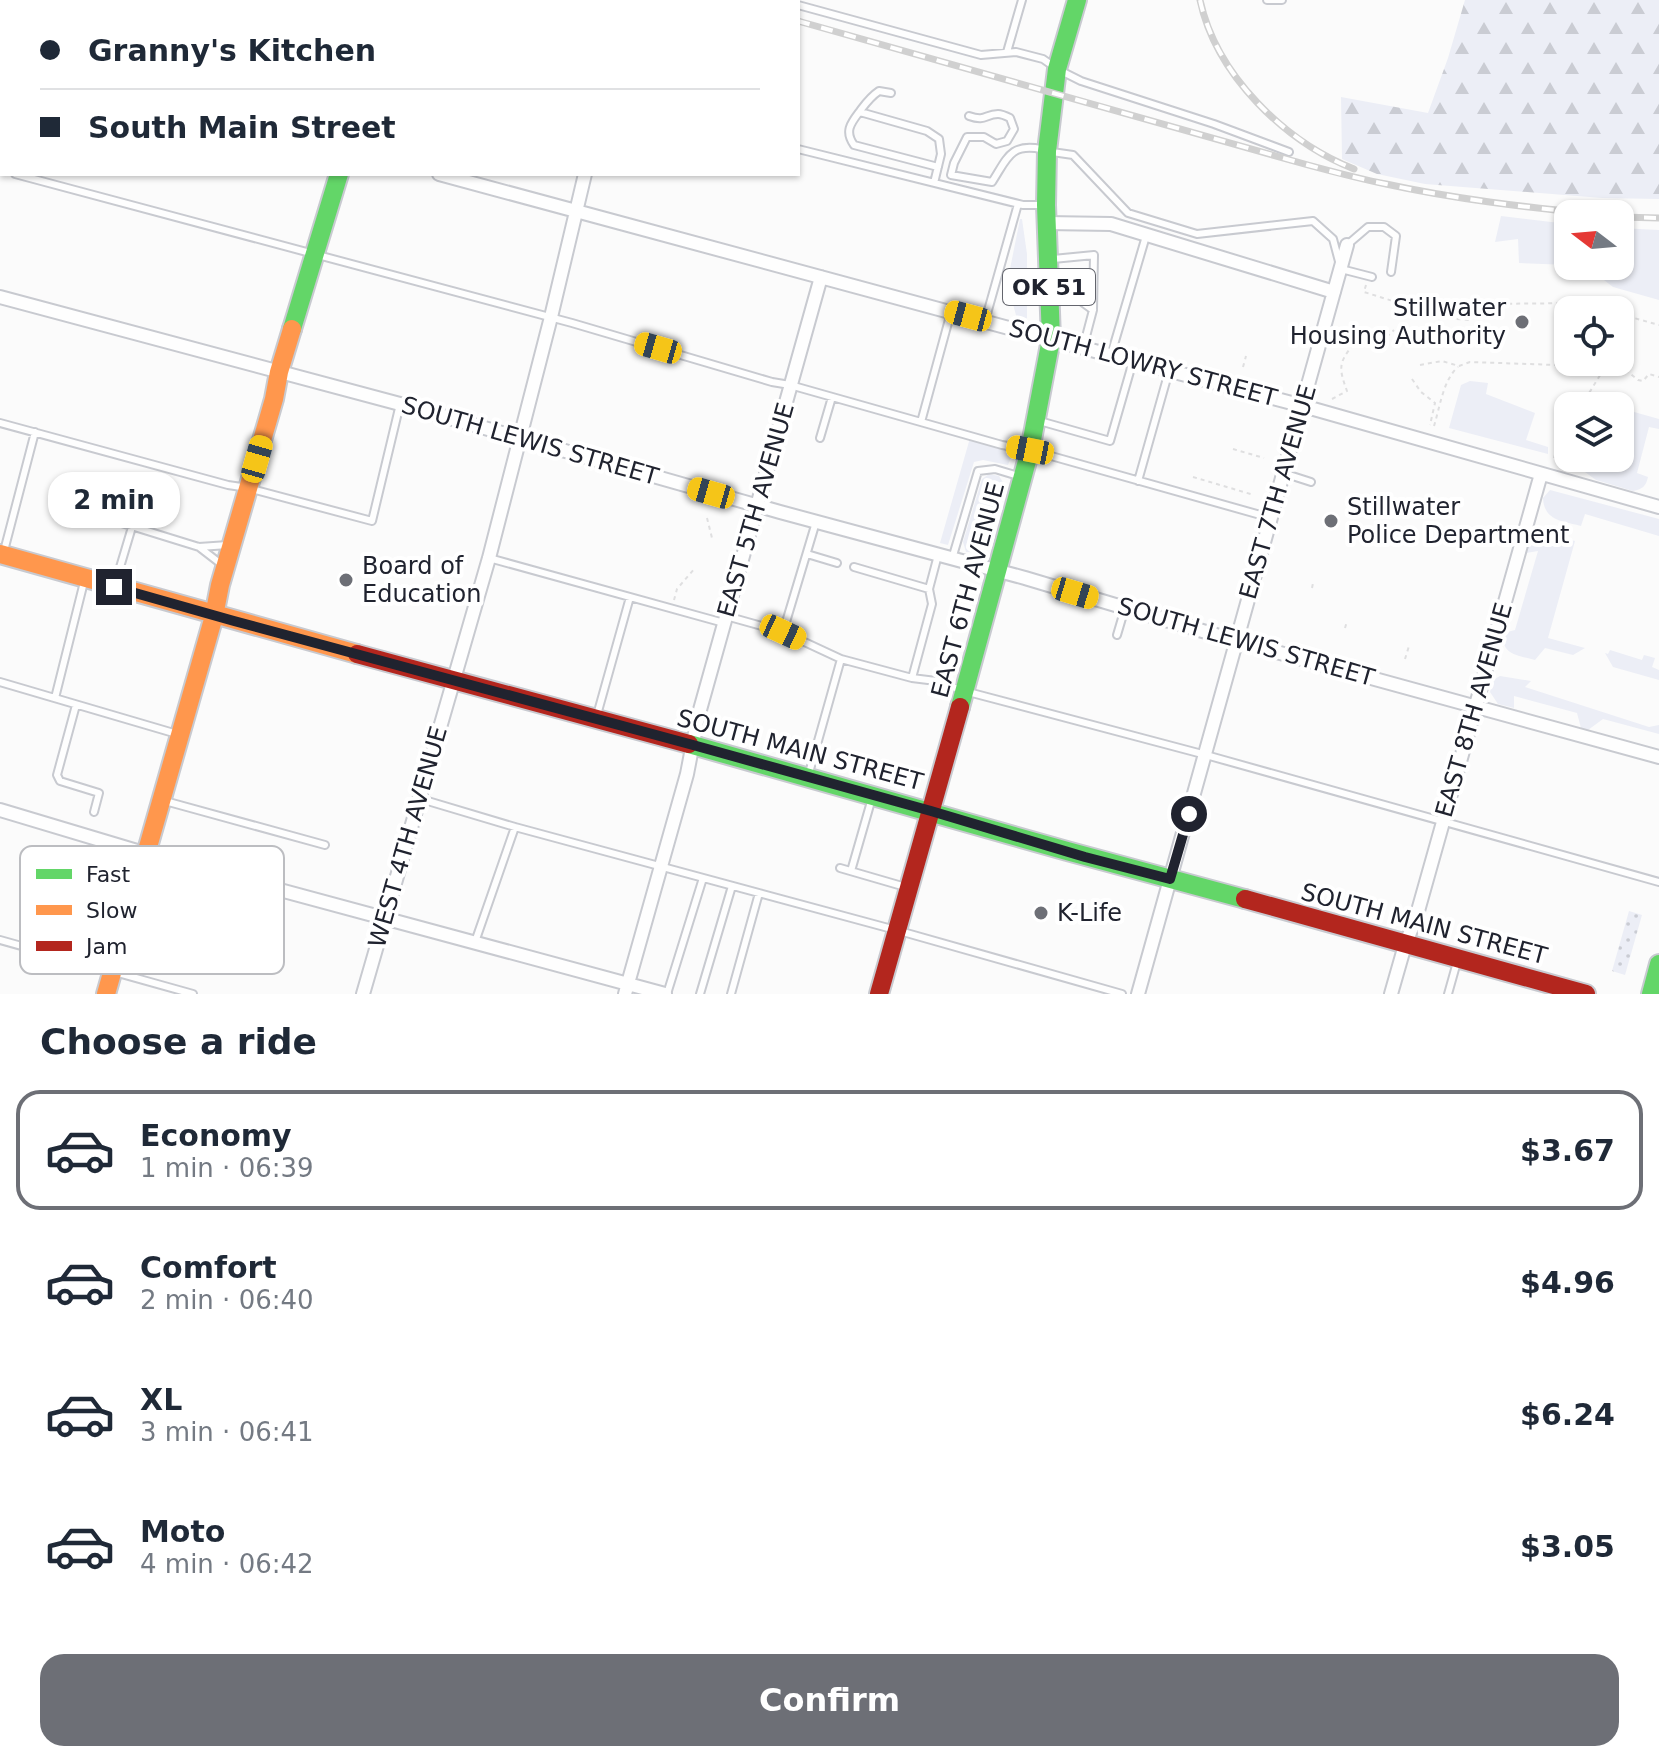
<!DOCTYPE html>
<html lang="en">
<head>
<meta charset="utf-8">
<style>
  :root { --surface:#fff; --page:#f6f6f7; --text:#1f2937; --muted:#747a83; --line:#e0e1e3; --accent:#6d6f76 }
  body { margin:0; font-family:"DejaVu Sans",sans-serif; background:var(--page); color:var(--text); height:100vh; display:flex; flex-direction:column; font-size:30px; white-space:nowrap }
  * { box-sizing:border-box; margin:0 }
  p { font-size:26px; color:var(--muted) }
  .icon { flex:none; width:44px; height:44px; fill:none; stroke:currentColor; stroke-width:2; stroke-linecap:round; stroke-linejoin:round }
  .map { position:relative; height:994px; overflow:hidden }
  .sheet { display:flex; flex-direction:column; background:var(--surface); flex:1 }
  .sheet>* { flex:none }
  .hud { position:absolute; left:0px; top:0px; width:800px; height:176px; box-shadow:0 2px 6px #0004; display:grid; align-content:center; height:176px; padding:0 40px; background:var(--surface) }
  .needle { width:52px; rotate:286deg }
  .buttons { position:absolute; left:1554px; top:200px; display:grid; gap:16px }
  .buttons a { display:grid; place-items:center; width:80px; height:80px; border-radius:16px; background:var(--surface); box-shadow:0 2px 6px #0004; font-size:40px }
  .end { position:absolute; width:36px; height:36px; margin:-18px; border:10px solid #20232f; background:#fff; box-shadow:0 0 0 4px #fff }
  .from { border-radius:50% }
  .bubble { position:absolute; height:56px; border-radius:24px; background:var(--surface); box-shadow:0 2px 6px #0004; font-size:26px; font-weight:600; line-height:56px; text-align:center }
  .car { position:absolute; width:24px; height:48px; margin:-24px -12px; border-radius:10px; box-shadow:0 0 6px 2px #0007; background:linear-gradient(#f5c518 24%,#345 0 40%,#f5c518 0 76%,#345 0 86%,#f5c518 0) }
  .hud b { display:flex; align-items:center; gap:28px; height:76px; font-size:30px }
  .hud b+b { border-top:2px solid var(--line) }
  .hud i { width:20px; height:20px; background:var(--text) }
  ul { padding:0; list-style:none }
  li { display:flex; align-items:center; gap:24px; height:120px; margin:0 16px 12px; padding:0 24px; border:4px solid transparent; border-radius:24px }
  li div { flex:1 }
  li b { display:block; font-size:30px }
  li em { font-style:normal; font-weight:600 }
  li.selected { border-color:var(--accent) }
  li>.icon { width:72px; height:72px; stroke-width:1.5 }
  h2 { padding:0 40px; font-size:36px; line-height:96px }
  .primary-button { display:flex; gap:16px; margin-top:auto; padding:16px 40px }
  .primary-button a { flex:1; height:92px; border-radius:24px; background:var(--accent); color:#fff; font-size:32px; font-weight:600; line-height:92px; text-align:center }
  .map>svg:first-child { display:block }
</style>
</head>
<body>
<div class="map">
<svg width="1659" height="994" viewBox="0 0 1659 994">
  <defs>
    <pattern id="forest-firs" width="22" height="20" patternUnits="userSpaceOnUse" patternTransform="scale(2)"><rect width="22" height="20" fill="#eceef6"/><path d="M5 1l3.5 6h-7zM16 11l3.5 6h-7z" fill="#caccd3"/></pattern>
    <pattern id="park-dots" width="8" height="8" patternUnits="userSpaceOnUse" patternTransform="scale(2)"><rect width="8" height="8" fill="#eceef6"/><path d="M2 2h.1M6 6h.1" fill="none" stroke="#caccd3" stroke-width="1.8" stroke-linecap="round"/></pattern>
  </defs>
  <rect width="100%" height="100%" fill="#fbfbfb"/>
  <path fill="#eceef6" d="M1501 216 1568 224V265L1519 263 1518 239 1495 242Z
    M1020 219H1022L1027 254V318L1022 321 1017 319 1009 289 1008 279Z
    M1620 228 1659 230V300L1613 287 1595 273 1574 266H1620Z
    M1470 381 1488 383 1486 394 1535 413 1526 440 1548 447V454L1449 428 1461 385Z
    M1620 408 1659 419V429L1649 427 1637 473 1648 477C1646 486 1643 489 1633 491L1596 480 1574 464 1577 458H1620Z
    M970 438 1013 452 1008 465 983 460 974 462 948 545 940 543Z
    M989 474 999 476 1004 484 986 545 978 552H966L963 542 982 479Z
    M1550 490 1659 519V536L1585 514 1581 526C1563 521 1544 521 1543 498Z
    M1546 533 1575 541 1548 638 1585 648 1573 655 1545 648 1535 660C1518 655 1501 655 1503 633L1515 630 1538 551 1526 553C1529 541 1534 536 1546 533Z
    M1610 650 1642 660 1644 655 1655 658 1652 667 1659 670V680L1613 667 1605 653 1608 654Z
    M1500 676 1531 681 1525 687 1649 727 1659 725V734L1603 719 1588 730 1581 728 1577 713 1514 696V708L1498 704 1490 692 1493 680Z"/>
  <path fill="url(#forest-firs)" d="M1465 0H1659V199L1602 198 1425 184 1377 174 1342 159 1341 97 1428 113 1448 58Z"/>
  <path fill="url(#park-dots)" d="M1629 911 1642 915 1625 975 1612 971Z"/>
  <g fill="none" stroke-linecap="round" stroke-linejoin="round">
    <defs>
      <path id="lane" d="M781 0 789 2
        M1267 0H1282
        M798 5 981 55 1016 52 1043 59 1053 66
        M1007 52 1022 0
        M1063 72 1081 81 1214 124 1289 152
        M891 93 879 91C870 97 866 103 860 111 851 123 844 131 854 145L938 167
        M860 112 927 131 939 139 941 154 934 183
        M969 116C986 122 985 114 998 114 1002 114 1006 116 1010 118L1014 129 1007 141 996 144 984 137H967L954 163 951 175 992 182C1007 159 1010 143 1041 149
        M798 149 1023 205H1042
        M1052 152 1073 155 1128 213 1197 234 1313 221 1333 239 1341 269 1372 277
        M0 170H2
        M15 174 572 323 772 382 790 385 1002 445 1026 449
        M1347 245 1368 227H1384L1396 236 1391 272
        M1053 259 1094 255 1093 310 1083 348
        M1056 300 1078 299 1093 310
        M985 321 1018 204
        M1111 355 1146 236
        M921 422 951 312
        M1043 422 1110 441 1133 361
        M0 423 228 485 248 488 372 521 400 404
        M820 438 832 397
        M1037 452 1271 518
        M1283 473 1311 482
        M128 479 115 521 199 547 228 545
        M1138 481 1169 371
        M199 547 221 564
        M4 551 35 432
        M807 554 837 563
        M489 558 724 623
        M952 559 978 471 995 469 1018 476
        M854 567 929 589
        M115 584 132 527
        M726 616 783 632 841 659 912 678 936 681 961 690
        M783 632 816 522
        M1117 635 1125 608
        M912 678 932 604 929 589 938 555
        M0 682 177 734
        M972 693 1206 755 1659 882
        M55 698 84 582
        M76 705 57 775 60 781 99 793 94 812
        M597 715 630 597
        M809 773 841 659
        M421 799 515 827 892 929
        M165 801 325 845
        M840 868 902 886
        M851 871 872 798
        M903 932 1122 994
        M0 940 193 994
        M475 942 515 827
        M667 994 703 878
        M700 994 732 886
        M731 994 759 893
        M1448 994 1457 962"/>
      <path id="street" d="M138 2 139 0
        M630 2 631 0
        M0 56H2
        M439 174 1072 345 1303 406 1659 507
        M1046 223 1111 224 1334 292
        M0 297 400 404 780 512 1025 578 1236 641 1659 757
        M0 810 147 854 665 994
        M363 994 489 558 551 317 585 174
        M625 994 687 774 698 717 821 277
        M1138 994 1347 245
        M1391 994 1405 945 1416 918 1541 474"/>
      <path id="fast" d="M386 2 387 0
        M292 329 339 174
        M960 707 1030 450 1051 339 1046 205 1047 151 1057 69 1077 0
        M689 744 1067 851 1245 899
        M1651 994 1659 964"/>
      <path id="slow" d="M0 554 357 654
        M106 994 214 616 220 585 274 399 279 372 292 329"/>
      <path id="jam" d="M357 654 689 744
        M1245 899 1586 994
        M879 994 960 707"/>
    </defs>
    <use href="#lane" stroke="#c8cad0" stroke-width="10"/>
    <use href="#street" stroke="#c8cad0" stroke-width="16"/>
    <use href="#fast" stroke="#c8cad0" stroke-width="22"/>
    <use href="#slow" stroke="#c8cad0" stroke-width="22"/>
    <use href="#jam" stroke="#c8cad0" stroke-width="22"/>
    <path stroke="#dfdfe0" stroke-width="2" stroke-dasharray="4 4" stroke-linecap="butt" d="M1366 285 1364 292 1447 318 1469 320 1473 304 1590 303 1610 308V310
      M1620 314 1659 325
      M1420 365 1442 361 1459 366 1470 362 1557 365 1596 362 1628 372 1638 380 1643 381 1649 374 1659 377
      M1243 367 1246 356
      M1412 379 1421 392 1435 403 1430 425
      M1332 399 1347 391C1339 369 1338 363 1353 345H1378L1394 330
      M1581 406 1607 364
      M1434 426C1440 407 1443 380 1458 367
      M1233 449 1264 458
      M1554 458 1559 440 1568 426
      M1193 477 1254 495
      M707 518 712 538
      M1312 588 1313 583
      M674 600 677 589 695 568
      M1345 628 1347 621
      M1405 659 1409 646"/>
    <use href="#lane" stroke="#fefefe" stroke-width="6"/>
    <use href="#street" stroke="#fefefe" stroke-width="12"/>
    <use href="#fast" stroke="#63d668" stroke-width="18"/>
    <use href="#slow" stroke="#ff974d" stroke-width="18"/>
    <use href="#jam" stroke="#b3261e" stroke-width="18"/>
    <defs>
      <path id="rail" d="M723 0 731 2
        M1200 0C1216 75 1285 142 1354 169
        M798 21 1308 165C1334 172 1360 179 1386 184 1455 199 1524 207 1594 214
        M1620 217 1659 218"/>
    </defs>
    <use href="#rail" stroke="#d0d0d0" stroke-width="7"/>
    <use href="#rail" stroke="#fff" stroke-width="4" stroke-dasharray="12" stroke-linecap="butt"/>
  </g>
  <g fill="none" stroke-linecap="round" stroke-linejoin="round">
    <path stroke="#20232f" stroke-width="10" d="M114 587 234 621 693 745 931 811 1085 857 1170 879 1189 814"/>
  </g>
  <g fill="#6d6f76" stroke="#fff" stroke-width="3">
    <circle cx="1522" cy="322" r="8"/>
    <circle cx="1331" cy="521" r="8"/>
    <circle cx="346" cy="580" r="8"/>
    <circle cx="1041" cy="913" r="8"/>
  </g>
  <g text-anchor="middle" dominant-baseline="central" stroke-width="8" stroke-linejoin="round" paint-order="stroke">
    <rect fill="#fff" stroke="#63656d" stroke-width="2" x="1003" y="269" width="92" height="36" rx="6"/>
    <g font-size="22" font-weight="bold" fill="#20232f">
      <text x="1049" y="287">OK 51</text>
    </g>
    <g font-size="24" fill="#20232f" stroke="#fff" text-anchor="start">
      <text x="1506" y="308" text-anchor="end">Stillwater<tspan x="1506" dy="28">Housing Authority</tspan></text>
      <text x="1347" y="507">Stillwater<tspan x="1347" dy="28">Police Department</tspan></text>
      <text x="362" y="566">Board of<tspan x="362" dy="28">Education</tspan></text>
      <text x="1057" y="913">K-Life</text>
    </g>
    <g font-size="24" fill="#20232f" stroke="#fff">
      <text transform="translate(1143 363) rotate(15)">SOUTH LOWRY STREET</text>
      <text transform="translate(530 441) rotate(16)">SOUTH LEWIS STREET</text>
      <text transform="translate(1278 492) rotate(-74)">EAST 7TH AVENUE</text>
      <text transform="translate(756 510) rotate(-74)">EAST 5TH AVENUE</text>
      <text transform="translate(968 590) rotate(-75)">EAST 6TH AVENUE</text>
      <text transform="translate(1246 642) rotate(16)">SOUTH LEWIS STREET</text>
      <text transform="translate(1474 710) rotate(-74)">EAST 8TH AVENUE</text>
      <text transform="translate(800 750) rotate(15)">SOUTH MAIN STREET</text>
      <text transform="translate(408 837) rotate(-74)">WEST 4TH AVENUE</text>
      <text transform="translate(1424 924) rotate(15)">SOUTH MAIN STREET</text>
    </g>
  </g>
  <rect x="20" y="846" width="264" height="128" rx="12" fill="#fff" stroke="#bcbdc1" stroke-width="2"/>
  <rect x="36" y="869" width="36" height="10" fill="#63d668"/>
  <rect x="36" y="905" width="36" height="10" fill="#ff974d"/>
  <rect x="36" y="941" width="36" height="10" fill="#b3261e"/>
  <g font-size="22" fill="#20232f">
    <text x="86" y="882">Fast</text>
    <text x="86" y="918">Slow</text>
    <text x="86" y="954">Jam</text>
  </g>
</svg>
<div class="buttons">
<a><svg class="needle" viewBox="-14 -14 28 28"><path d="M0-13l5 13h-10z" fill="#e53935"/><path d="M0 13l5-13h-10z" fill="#747a83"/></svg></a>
<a><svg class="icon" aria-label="locate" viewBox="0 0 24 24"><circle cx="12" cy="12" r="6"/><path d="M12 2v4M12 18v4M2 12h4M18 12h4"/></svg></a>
<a><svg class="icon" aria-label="layers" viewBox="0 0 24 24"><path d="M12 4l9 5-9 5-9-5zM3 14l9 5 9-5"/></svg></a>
</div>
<i class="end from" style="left:1189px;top:814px"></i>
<i class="end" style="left:114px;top:587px"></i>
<div class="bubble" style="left:48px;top:472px;width:132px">2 min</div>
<i class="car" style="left:968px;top:316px;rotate:285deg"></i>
<i class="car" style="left:658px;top:348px;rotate:286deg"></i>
<i class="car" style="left:1030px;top:450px;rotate:281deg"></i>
<i class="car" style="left:257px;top:459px;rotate:16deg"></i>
<i class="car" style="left:711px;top:493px;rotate:286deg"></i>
<i class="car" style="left:1075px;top:593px;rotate:107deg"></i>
<i class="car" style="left:783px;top:632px;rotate:115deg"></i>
<div class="hud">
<b><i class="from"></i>Granny's Kitchen</b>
<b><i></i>South Main Street</b>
</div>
</div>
<section class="sheet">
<h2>Choose a ride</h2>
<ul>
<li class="selected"><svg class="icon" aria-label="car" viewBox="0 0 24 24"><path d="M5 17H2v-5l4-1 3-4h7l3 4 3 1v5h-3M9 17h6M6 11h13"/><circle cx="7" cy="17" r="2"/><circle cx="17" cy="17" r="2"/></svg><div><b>Economy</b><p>1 min · 06:39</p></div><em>$3.67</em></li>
<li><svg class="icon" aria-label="car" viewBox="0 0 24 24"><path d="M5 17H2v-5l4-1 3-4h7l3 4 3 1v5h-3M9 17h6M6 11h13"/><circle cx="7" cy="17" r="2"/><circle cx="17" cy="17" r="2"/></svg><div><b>Comfort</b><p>2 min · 06:40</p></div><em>$4.96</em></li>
<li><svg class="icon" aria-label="car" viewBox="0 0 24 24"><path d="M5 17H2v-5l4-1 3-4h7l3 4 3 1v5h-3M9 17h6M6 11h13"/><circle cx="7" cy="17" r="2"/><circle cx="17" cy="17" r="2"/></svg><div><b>XL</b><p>3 min · 06:41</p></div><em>$6.24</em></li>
<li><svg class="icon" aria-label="car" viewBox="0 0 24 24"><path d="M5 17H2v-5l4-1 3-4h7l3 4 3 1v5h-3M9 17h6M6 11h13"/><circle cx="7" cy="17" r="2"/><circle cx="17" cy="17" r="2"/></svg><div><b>Moto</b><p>4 min · 06:42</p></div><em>$3.05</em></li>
</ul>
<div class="primary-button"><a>Confirm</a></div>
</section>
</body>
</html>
